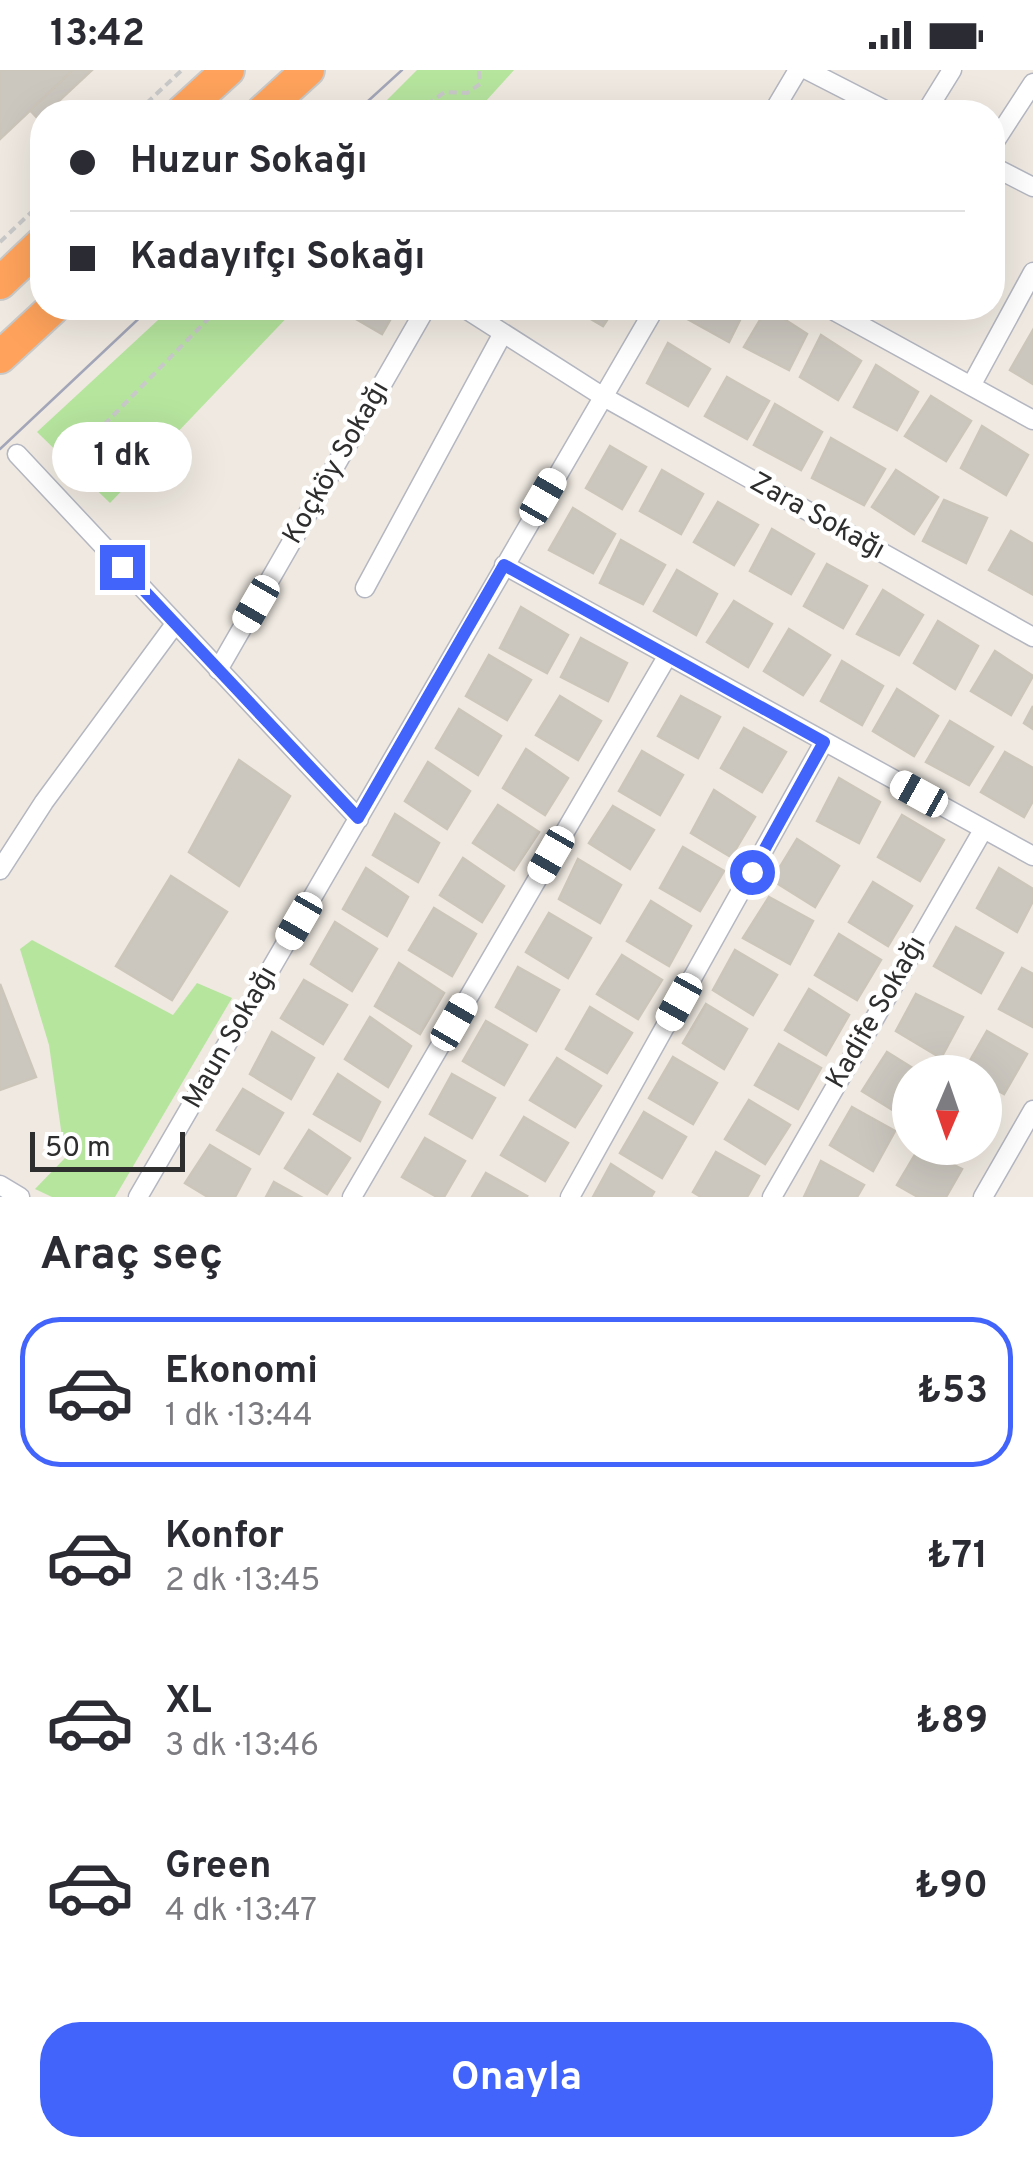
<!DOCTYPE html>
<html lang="tr">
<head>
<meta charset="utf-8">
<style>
  :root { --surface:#fff; --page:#f7f7f7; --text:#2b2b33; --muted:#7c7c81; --line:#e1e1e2; --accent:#4264fb }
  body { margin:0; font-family:Overpass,sans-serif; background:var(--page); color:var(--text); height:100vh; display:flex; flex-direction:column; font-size:38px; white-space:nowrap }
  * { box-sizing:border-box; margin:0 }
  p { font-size:32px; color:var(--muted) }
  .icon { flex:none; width:55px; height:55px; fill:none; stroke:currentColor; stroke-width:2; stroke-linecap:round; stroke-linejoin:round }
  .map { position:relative; height:1127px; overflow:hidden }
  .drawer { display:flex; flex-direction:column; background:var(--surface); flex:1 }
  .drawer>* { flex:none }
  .banner { position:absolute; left:30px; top:30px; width:975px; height:220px; border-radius:40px; box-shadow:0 10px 40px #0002; display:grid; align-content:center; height:220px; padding:0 40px; background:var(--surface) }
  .needle { width:65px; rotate:182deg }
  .fabs { position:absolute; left:892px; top:985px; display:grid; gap:20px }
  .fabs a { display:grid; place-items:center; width:110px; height:110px; border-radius:50%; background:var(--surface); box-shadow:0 10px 40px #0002; font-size:50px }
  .scale { position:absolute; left:30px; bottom:25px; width:155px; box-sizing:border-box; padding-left:10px; border:5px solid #2e2e2e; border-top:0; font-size:28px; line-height:35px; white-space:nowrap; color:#2e2e2e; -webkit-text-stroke:8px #fff; paint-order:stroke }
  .end { position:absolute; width:45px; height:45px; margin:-22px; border:12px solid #4264fb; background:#fff; box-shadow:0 0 0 5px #fff }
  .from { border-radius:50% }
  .bubble { position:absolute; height:70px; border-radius:35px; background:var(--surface); box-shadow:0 10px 40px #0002; font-size:32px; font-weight:700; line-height:70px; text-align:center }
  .car { position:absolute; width:30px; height:60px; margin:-30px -15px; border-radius:12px; box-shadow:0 0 8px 2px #0007; background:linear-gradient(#fff 24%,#345 0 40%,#fff 0 76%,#345 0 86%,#fff 0) }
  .banner b { display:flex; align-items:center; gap:35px; height:95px; font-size:38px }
  .banner b+b { border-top:2px solid var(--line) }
  .banner i { width:25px; height:25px; background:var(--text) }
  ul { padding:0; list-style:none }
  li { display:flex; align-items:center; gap:30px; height:150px; margin:0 20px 15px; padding:0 20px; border:5px solid transparent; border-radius:40px }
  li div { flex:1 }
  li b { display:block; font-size:38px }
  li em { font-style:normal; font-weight:700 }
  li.current { border-color:var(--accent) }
  li>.icon { width:90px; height:90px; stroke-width:1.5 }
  h2 { padding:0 40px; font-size:45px; line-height:120px }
  .primary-button { display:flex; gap:20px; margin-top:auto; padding:20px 40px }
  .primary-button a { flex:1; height:115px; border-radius:40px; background:var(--accent); color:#fff; font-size:40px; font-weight:700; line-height:115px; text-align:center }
  .status { display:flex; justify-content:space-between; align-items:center; height:70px; padding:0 50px; background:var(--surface); direction:ltr }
  .status svg { height:28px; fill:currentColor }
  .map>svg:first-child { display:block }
</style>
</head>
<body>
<div class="status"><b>13:42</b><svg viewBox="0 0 49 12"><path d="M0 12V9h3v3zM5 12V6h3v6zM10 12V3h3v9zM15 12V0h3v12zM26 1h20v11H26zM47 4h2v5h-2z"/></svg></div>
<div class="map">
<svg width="1033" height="1127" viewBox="0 0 1033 1127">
  <rect width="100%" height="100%" fill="#efe9e1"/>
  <path fill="#b6e59e" d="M417 0H514L476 42H375Z
    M171 238H296L110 433 37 362Z
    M32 870 173 945 197 913 232 928 115 1127H52L35 1119 65 1088 49 975 20 879Z"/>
  <path fill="#cbc7bf" stroke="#cbc5ba" stroke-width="2.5" d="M0 0H73L0 69Z
    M73 0H92L47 42H42L39 50 30 40Z
    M337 238H397L382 264Z
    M572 238H615L603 256Z
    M690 238H746L729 272 684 247Z
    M767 238 807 264 789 300 744 277Z
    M1033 260V314L1010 300Z
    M821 265 861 291 838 330 800 307Z
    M668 273 710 299 688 336 647 313Z
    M876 295 918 322 897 360 854 337Z
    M727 307 769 331 747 369 705 346Z
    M931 326 971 351 946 391 905 366Z
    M775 334 822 362 801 400 754 375Z
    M982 356 1028 385 1006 425 961 398Z
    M831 368 885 399 864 435 812 408Z
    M610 376 646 397 622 439 586 418Z
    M662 400 703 424 681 464 640 441Z
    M896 400 938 427 914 464 872 437Z
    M944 430 987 448 966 493 923 471Z
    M718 432 758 455 734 495 694 472Z
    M573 438 615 464 593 503 549 480Z
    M772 459 814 484 791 524 750 501Z
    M1011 461 1033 474 1032 524 989 500Z
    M621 470 665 495 643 534 600 513Z
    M827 494 867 516 843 558 804 536Z
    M677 500 717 524 696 565 654 541Z
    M883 520 923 545 899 585 857 564Z
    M734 531 772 554 748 597 707 572Z
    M521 537 568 565 547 603 500 578Z
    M938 551 978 576 955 619 914 593Z
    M789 559 830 585 803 625 764 601Z
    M581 568 627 593 608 631 561 607Z
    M995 581 1033 606 1011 645 971 621Z
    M489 585 531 610 507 650 466 626Z
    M842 591 883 616 862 655 821 631Z
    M897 619 938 646 914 686 873 661Z
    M560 626 601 651 578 690 536 665Z
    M681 626 720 647 698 688 658 666Z
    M1033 636V659L1024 653Z
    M459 639 501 666 478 705 436 678Z
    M950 651 993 677 969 715 926 692Z
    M744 658 786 682 762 722 721 698Z
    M526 679 568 708 545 745 503 718Z
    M642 681 683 705 660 745 619 721Z
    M1005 682 1033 698V731L1024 747 981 722Z
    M239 690 290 726 239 816 189 782Z
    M428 692 470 721 447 759 405 731Z
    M839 708 880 732 859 773 817 751Z
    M714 720 755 747 731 787 691 763Z
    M498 735 539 762 514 800 473 773Z
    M613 736 654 760 630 799 589 773Z
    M395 744 439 773 418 812 373 785Z
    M902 745 944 770 920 811 878 787Z
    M797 769 839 796 815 837 772 810Z
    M683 777 724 801 700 841 660 818Z
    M463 788 504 816 482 852 440 825Z
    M578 789 621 815 600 853 559 829Z
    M366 798 408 827 387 866 343 839Z
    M999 798 1033 819V831L1017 862 977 838Z
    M171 806 227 842 172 930 116 896Z
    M873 812 912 836 888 876 849 852Z
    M769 827 813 851 790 894 743 868Z
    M651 831 691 856 669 896 627 871Z
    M434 838 476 864 452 906 409 880Z
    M549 843 591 868 568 908 526 882Z
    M335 852 377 879 352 921 311 894Z
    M956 857 1003 883 981 923 934 896Z
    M839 864 881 890 857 930 815 905Z
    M735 880 777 905 753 945 713 920Z
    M622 885 662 910 638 949 597 924Z
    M399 893 444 923 420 964 375 936Z
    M518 897 559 920 536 961 496 937Z
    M1022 898 1033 904V957L999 939Z
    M304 910 347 935 323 974 281 948Z
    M0 914 36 1007 0 1020Z
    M809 919 849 945 826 985 785 960Z
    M916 924 963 947 941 988 896 961Z
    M706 934 747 959 724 999 683 973Z
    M590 937 632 963 607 1003 566 979Z
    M370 947 411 976 388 1017 345 989Z
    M486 951 527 975 504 1015 463 991Z
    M987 961 1027 984 1004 1024 985 1013V1002L964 1001Z
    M272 962 314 988 291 1029 250 1004Z
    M779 974 821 998 798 1039 755 1015Z
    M887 982 919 1002H910V1036L904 1047 862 1021Z
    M673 987 717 1013 693 1054 649 1028Z
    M557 988 601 1016 575 1057 530 1030Z
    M338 1004 380 1032 360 1071 314 1044Z
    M452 1004 495 1028 472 1068 430 1044Z
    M243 1019 283 1043 259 1084 217 1060Z
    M749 1030 790 1055 765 1094 725 1069Z
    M852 1037 895 1061 873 1101 830 1075Z
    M644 1042 686 1067 662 1108 620 1083Z
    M524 1047 568 1073 545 1111 501 1085Z
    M309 1060 350 1088 327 1124 285 1098Z
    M425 1068 465 1091 444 1127H437L402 1107Z
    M210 1075 250 1099 235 1127H208L185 1113Z
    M919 1078 962 1099 946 1127H918L897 1115Z
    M716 1082 759 1106 747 1127H701L693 1122Z
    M821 1091 864 1115 857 1127H804Z
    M611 1094 654 1122 651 1127H593Z
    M486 1103 527 1126 526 1127H472Z
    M274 1112 301 1127H266Z"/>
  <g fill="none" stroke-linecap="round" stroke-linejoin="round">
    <defs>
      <path id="street" d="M807 0 889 42
        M773 42 798 0
        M926 42 952 0
        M992 76 1033 13
        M992 96 1033 117
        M464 238 602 326 1033 567
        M829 238 1033 350
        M971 316 1033 202
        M17 384 359 749
        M504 495 1033 786
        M365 518 503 263
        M218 600 426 238
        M0 800 44 732 175 554
        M0 1115 20 1127
        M138 1127 655 238
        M352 1127 668 585
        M570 1127 824 672
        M772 1127 983 760
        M983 1127 1033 1040"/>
      <path id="highway" d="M182 42 228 0
        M262 42 308 0
        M0 213 42 173
        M0 287 53 238"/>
    </defs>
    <use href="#street" stroke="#b4b7c1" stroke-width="21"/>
    <use href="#highway" stroke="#c9c9c9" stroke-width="36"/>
    <path stroke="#c9c9c9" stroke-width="4" stroke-dasharray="8 5" stroke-linecap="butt" d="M137 42 182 0
      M416 42 445 22 467 23 480 14 479 0
      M0 172 42 132
      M73 396 87 372 219 238"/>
    <use href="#street" stroke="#fff" stroke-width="18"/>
    <use href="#highway" stroke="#ffa35c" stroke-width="32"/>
    <path stroke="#a3a6b8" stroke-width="2.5" d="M356 42 402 0
      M0 379 150 238"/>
  </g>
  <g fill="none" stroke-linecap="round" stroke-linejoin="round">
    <path stroke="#4264fb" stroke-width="12" d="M122 497 358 748 504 495 824 672 752 802"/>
  </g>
  <g text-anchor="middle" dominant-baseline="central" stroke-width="9" stroke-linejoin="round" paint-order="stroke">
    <g font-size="28" fill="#2e2e2e" stroke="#fff">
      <text transform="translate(337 393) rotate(-60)">Koçköy Sokağı</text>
      <text transform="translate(817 447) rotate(29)">Zara Sokağı</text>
      <text transform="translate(877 943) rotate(-60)">Kadife Sokağı</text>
      <text transform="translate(231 968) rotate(-60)">Maun Sokağı</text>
    </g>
  </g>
</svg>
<div class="fabs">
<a><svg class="needle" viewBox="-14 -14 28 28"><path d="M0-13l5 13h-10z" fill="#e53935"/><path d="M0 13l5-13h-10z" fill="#7c7c81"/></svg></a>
</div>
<div class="scale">50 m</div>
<i class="end from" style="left:752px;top:802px"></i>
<i class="end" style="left:122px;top:497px"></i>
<div class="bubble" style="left:52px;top:352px;width:140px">1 dk</div>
<i class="car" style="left:543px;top:427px;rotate:30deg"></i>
<i class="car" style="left:256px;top:534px;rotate:210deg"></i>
<i class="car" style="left:919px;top:724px;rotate:299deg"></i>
<i class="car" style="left:551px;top:785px;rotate:210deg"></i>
<i class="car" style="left:299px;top:851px;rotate:210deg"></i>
<i class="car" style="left:679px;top:932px;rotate:209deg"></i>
<i class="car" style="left:454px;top:952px;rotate:30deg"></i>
<div class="banner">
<b><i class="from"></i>Huzur Sokağı</b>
<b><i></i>Kadayıfçı Sokağı</b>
</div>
</div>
<section class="drawer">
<h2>Araç seç</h2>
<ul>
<li class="current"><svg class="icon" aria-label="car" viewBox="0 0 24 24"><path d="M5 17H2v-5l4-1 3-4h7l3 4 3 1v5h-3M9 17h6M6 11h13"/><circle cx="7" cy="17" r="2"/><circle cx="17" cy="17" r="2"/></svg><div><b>Ekonomi</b><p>1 dk · 13:44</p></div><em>₺53</em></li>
<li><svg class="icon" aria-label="car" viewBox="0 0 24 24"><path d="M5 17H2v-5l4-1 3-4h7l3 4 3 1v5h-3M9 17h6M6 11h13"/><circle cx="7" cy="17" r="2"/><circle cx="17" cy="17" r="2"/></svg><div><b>Konfor</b><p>2 dk · 13:45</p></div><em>₺71</em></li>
<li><svg class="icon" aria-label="car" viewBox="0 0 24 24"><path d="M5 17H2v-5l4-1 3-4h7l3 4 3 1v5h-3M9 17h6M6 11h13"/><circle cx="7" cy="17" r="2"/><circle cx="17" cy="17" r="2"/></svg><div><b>XL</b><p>3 dk · 13:46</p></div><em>₺89</em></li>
<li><svg class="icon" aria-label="car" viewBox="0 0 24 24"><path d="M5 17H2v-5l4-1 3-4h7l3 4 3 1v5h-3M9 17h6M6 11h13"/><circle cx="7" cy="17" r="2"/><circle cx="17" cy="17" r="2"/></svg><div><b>Green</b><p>4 dk · 13:47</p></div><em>₺90</em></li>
</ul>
<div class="primary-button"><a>Onayla</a></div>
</section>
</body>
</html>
